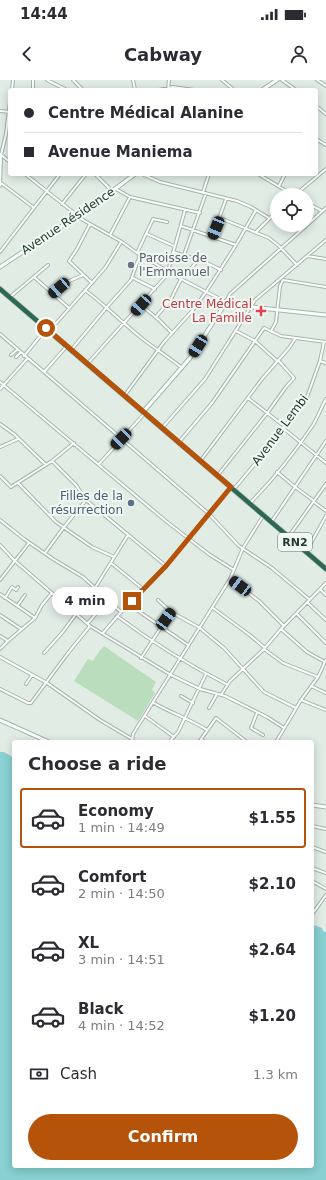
<!DOCTYPE html>
<html lang="en">
<head>
<meta charset="utf-8">
<style>
  :root { --surface:#fff; --page:#f7f7f7; --text:#2b2b33; --muted:#7c7c81; --line:#e1e1e2; --accent:#b45309 }
  body { margin:0; font-family:"DejaVu Sans",sans-serif; background:var(--page); color:var(--text); height:100vh; display:flex; flex-direction:column; font-size:15px; white-space:nowrap }
  * { box-sizing:border-box; margin:0 }
  p { font-size:13px; color:var(--muted) }
  .icon { flex:none; width:22px; height:22px; fill:none; stroke:currentColor; stroke-width:2; stroke-linecap:round; stroke-linejoin:round }
  .map { position:relative; flex:1; overflow:hidden }
  .sheet { position:absolute; left:12px; top:660px; width:302px; height:428px; display:flex; flex-direction:column; background:var(--surface); border-radius:4px; box-shadow:0 2px 10px #0003 }
  .sheet>* { flex:none }
  .top-card { position:absolute; left:8px; top:8px; width:310px; height:88px; border-radius:4px; box-shadow:0 2px 10px #0003; display:grid; align-content:center; height:88px; padding:0 16px; background:var(--surface) }
  .controls { position:absolute; left:270px; top:108px; display:grid; gap:8px }
  .controls a { display:grid; place-items:center; width:44px; height:44px; border-radius:50%; background:var(--surface); box-shadow:0 2px 10px #0003; font-size:20px }
  .end { position:absolute; width:18px; height:18px; margin:-9px; border:5px solid #b45309; background:#fff; box-shadow:0 0 0 2px #fff }
  .from { border-radius:50% }
  .bubble { position:absolute; height:28px; border-radius:14px; background:var(--surface); box-shadow:0 2px 10px #0003; font-size:13px; font-weight:700; line-height:28px; text-align:center }
  .car { position:absolute; width:12px; height:24px; margin:-12px -6px; border-radius:5px; box-shadow:0 0 3px 1px #0007; background:linear-gradient(#222 24%,#8ab4d8 0 40%,#222 0 76%,#8ab4d8 0 86%,#222 0) }
  .top-card b { display:flex; align-items:center; gap:14px; height:38px; font-size:15px }
  .top-card b+b { border-top:1px solid var(--line) }
  .top-card i { width:10px; height:10px; background:var(--text) }
  ul { padding:0; list-style:none }
  li { display:flex; align-items:center; gap:12px; height:60px; margin:0 8px 6px; padding:0 8px; border:2px solid transparent; border-radius:4px }
  li div { flex:1 }
  li b { display:block; font-size:15px }
  li em { font-style:normal; font-weight:700 }
  li.current { border-color:var(--accent) }
  li>.icon { width:36px; height:36px; stroke-width:1.5 }
  h2 { padding:0 16px; font-size:18px; line-height:48px }
  .pay { display:flex; align-items:center; gap:10px; height:44px; padding:0 16px; font-size:15px }
  .pay p { margin-inline-start:auto }
  .button { display:flex; gap:8px; margin-top:auto; padding:8px 16px }
  .button a { flex:1; height:46px; border-radius:24px; background:var(--accent); color:#fff; font-size:16px; font-weight:700; line-height:46px; text-align:center }
  .status { display:flex; justify-content:space-between; align-items:center; height:28px; padding:0 20px; background:var(--surface); direction:ltr }
  .status svg { height:11px; fill:currentColor }
  header { display:flex; justify-content:space-between; align-items:center; height:52px; padding:0 16px; background:var(--surface); font-size:18px; font-weight:700 }
  .map>svg:first-child { display:block }
</style>
</head>
<body>
<div class="status"><b>14:44</b><svg viewBox="0 0 49 12"><path d="M0 12V9h3v3zM5 12V6h3v6zM10 12V3h3v9zM15 12V0h3v12zM26 1h20v11H26zM47 4h2v5h-2z"/></svg></div>
<header><svg class="icon" aria-label="back" viewBox="0 0 24 24"><path d="M15 5l-7 7 7 7"/></svg>Cabway<svg class="icon" aria-label="person" viewBox="0 0 24 24"><circle cx="12" cy="8" r="4"/><path d="M4 21q1-7 8-7t8 7"/></svg></header>
<div class="map">
<svg width="326" height="1100" viewBox="0 0 326 1100">
  <rect width="100%" height="100%" fill="#e1ece5"/>
  <path fill="#baddbe" d="M104 566 156 602 152 610 155 613 138 641 74 601 88 579 93 581 98 573Z"/>
  <path fill="#88d0d1" d="M0 672H4L14 678V1086H312V846L314 845 322 848 323 851 326 852V1100H0Z"/>
  <g fill="none" stroke-linecap="round" stroke-linejoin="round">
    <defs>
      <path id="street" d="M47 0 67 10
        M73 0 83 10
        M133 0 135 10
        M222 0 234 10
        M282 0 296 10
        M317 0 326 6
        M12 10 13 0
        M33 10V0
        M159 10 173 7 194 10
        M168 10 169 0
        M316 26 326 34
        M0 31 10 32
        M316 59 326 65
        M0 74 10 82
        M25 94 83 140 122 162 137 173 181 199 226 222
        M95 94 112 111
        M142 94 160 102 237 121 251 127 269 138
        M258 94 293 115
        M1 103 33 127
        M0 106 1 75 6 54 10 22
        M279 106 285 94
        M116 109 130 117 200 133
        M203 112 209 94
        M295 115 326 89
        M307 123 322 131
        M62 124 86 94
        M220 138 269 158 279 166 297 185
        M90 144 77 169 69 181 92 203
        M181 146 236 165
        M256 152 277 131
        M147 154 174 166
        M110 155 130 117
        M212 158 226 119
        M0 172 60 94
        M173 172 203 181 221 190
        M137 173 153 139 167 142
        M184 175 206 113
        M307 176 326 179
        M189 191 198 180
        M34 197 69 228
        M133 198 155 209
        M283 200 326 207
        M85 210C106 226 124 244 144 260 157 270 170 278 182 288
        M52 214 67 202 83 195
        M10 217 48 185
        M226 222 230 214 326 128
        M141 225 159 240 172 253
        M107 227 131 200 140 175
        M156 237 171 219 181 199
        M50 250 105 188 121 162
        M236 251 255 261 277 281
        M271 251 276 242 280 206 283 200
        M0 254 209 434 239 466 272 488 310 520
        M72 269 107 227
        M11 275 17 270
        M24 276 46 249
        M16 277 20 273
        M320 281 326 283
        M88 283 166 196 168 191 185 130
        M44 292 66 267
        M0 302 167 442 210 475 234 490
        M0 309 27 279
        M125 315 164 262 193 230 206 212 236 165 256 130
        M248 318 284 346
        M0 344 14 354 46 385
        M162 348 205 299 255 220 326 160
        M283 348 326 383
        M179 362 212 323 264 248 281 256 326 262
        M0 367 18 359
        M201 380 262 299 289 268 295 259
        M52 381 76 405 86 420 166 486
        M99 384 144 334
        M277 392 295 407 314 421
        M218 395 268 332 286 307 294 298 278 280
        M0 396 11 407 52 381 74 363
        M18 403 56 442 92 467 114 477
        M234 409 259 379 307 317 320 281 324 262
        M314 422 326 431
        M250 423C273 400 295 372 313 345 318 337 321 328 326 319
        M0 440 24 459 53 479 83 497 121 532
        M272 441 326 361
        M289 456 326 404
        M0 465 15 481 90 546 171 595 200 609 225 616 267 637 284 648
        M306 472 326 436
        M45 473 64 447 86 420
        M111 483 143 509
        M230 499 259 521 284 546
        M0 500 29 463
        M95 508 128 455
        M320 509 326 515
        M0 514 35 538
        M5 518 12 507 16 510 18 507
        M158 520 171 532 200 548 207 554 224 568 264 612 296 628
        M307 522 326 540
        M128 524 188 565
        M17 526 25 515
        M213 528 251 556 265 568
        M72 531 97 510
        M297 534 326 563
        M0 535 21 549
        M117 536C153 563 187 584 226 604
        M88 543 108 520
        M281 549 307 572 325 582
        M103 553 121 532 166 486 230 408
        M0 556 8 561
        M0 569 8 561 35 538 42 525 52 513
        M264 569 283 583 318 597
        M44 573 62 553 76 534
        M0 577 47 603 100 640 132 659
        M141 578 171 532
        M26 604 32 595
        M311 606 326 613
        M0 609 28 623H31L68 573 90 546
        M221 615 230 601 264 569 281 549 326 503
        M181 616 193 623
        M301 620 326 630
        M154 623C171 633 190 639 207 650
        M209 628 217 614
        M257 633 251 648 263 655
        M145 636 174 657
        M201 659 205 662
        M132 662 133 654 230 499 243 468 263 436
        M169 662 178 652 206 594
        M199 662 216 638 247 662
        M276 662 301 620 318 597 326 580
        M312 746 326 749
        M312 767 326 772
        M312 788 326 793
        M312 801 326 809
        M313 833 326 815"/>
      <path id="secondary" d="M262 10 277 0
        M0 187 95 124 135 94
        M143 332 190 278 225 224 326 235
        M0 640 49 662
        M312 725 326 727"/>
      <path id="highway" d="M0 209 326 489"/>
    </defs>
    <use href="#street" stroke="#a4b4ab" stroke-width="4"/>
    <use href="#secondary" stroke="#9fb7ac" stroke-width="5"/>
    <use href="#highway" stroke="#c1c8c5" stroke-width="6"/>
    <use href="#street" stroke="#fff" stroke-width="2"/>
    <use href="#secondary" stroke="#fff" stroke-width="3"/>
    <use href="#highway" stroke="#2d6854" stroke-width="4.5"/>
  </g>
  <g fill="none" stroke-linecap="round" stroke-linejoin="round">
    <path stroke="#b45309" stroke-width="5" d="M46 248 231 407 166 486 132 521"/>
  </g>
  <circle fill="#6b7280" stroke="#f1f8f4" stroke-width="1.5" cx="131" cy="185" r="4"/>
  <path fill="#e0444e" stroke="#f1f8f4" stroke-width="1.5" d="M259 225h4v4h4v4h-4v4h-4v-4h-4v-4h4z"/>
  <circle fill="#5c6f8a" stroke="#f1f8f4" stroke-width="1.5" cx="131" cy="423" r="4"/>
  <g text-anchor="middle" dominant-baseline="central" stroke-width="4" stroke-linejoin="round" paint-order="stroke">
    <rect fill="#f1f8f4" stroke="#5f746c" stroke-width="1" x="278" y="453" width="34" height="18" rx="3"/>
    <g font-size="11" font-weight="bold" fill="#213c31">
      <text x="295" y="462">RN2</text>
    </g>
    <g font-size="12" fill="#213c31" stroke="#f1f8f4">
      <text transform="translate(68 141) rotate(-34)">Avenue Résidence</text>
      <text transform="translate(280 350) rotate(-53)">Avenue Lembi</text>
    </g>
    <g font-size="12" fill="#5b616d" stroke="#f1f8f4" text-anchor="start">
      <text x="139" y="178">Paroisse de<tspan x="139" dy="14">l'Emmanuel</tspan></text>
    </g>
    <g font-size="12" fill="#be3a42" stroke="#f1f8f4" text-anchor="end">
      <text x="252" y="224">Centre Médical<tspan x="252" dy="14">La Famille</tspan></text>
    </g>
    <g font-size="12" fill="#4e5e75" stroke="#f1f8f4" text-anchor="end">
      <text x="123" y="416">Filles de la<tspan x="123" dy="14">résurrection</tspan></text>
    </g>
  </g>
</svg>
<div class="controls">
<a><svg class="icon" aria-label="locate" viewBox="0 0 24 24"><circle cx="12" cy="12" r="6"/><path d="M12 2v4M12 18v4M2 12h4M18 12h4"/></svg></a>
</div>
<i class="end from" style="left:46px;top:248px"></i>
<i class="end" style="left:132px;top:521px"></i>
<div class="bubble" style="left:52px;top:507px;width:66px">4 min</div>
<i class="car" style="left:216px;top:148px;rotate:202deg"></i>
<i class="car" style="left:59px;top:208px;rotate:229deg"></i>
<i class="car" style="left:141px;top:225px;rotate:222deg"></i>
<i class="car" style="left:198px;top:266px;rotate:212deg"></i>
<i class="car" style="left:121px;top:359px;rotate:224deg"></i>
<i class="car" style="left:240px;top:506px;rotate:307deg"></i>
<i class="car" style="left:166px;top:539px;rotate:36deg"></i>
<div class="top-card">
<b><i class="from"></i>Centre Médical Alanine</b>
<b><i></i>Avenue Maniema</b>
</div>
<section class="sheet">
<h2>Choose a ride</h2>
<ul>
<li class="current"><svg class="icon" aria-label="car" viewBox="0 0 24 24"><path d="M5 17H2v-5l4-1 3-4h7l3 4 3 1v5h-3M9 17h6M6 11h13"/><circle cx="7" cy="17" r="2"/><circle cx="17" cy="17" r="2"/></svg><div><b>Economy</b><p>1 min · 14:49</p></div><em>$1.55</em></li>
<li><svg class="icon" aria-label="car" viewBox="0 0 24 24"><path d="M5 17H2v-5l4-1 3-4h7l3 4 3 1v5h-3M9 17h6M6 11h13"/><circle cx="7" cy="17" r="2"/><circle cx="17" cy="17" r="2"/></svg><div><b>Comfort</b><p>2 min · 14:50</p></div><em>$2.10</em></li>
<li><svg class="icon" aria-label="car" viewBox="0 0 24 24"><path d="M5 17H2v-5l4-1 3-4h7l3 4 3 1v5h-3M9 17h6M6 11h13"/><circle cx="7" cy="17" r="2"/><circle cx="17" cy="17" r="2"/></svg><div><b>XL</b><p>3 min · 14:51</p></div><em>$2.64</em></li>
<li><svg class="icon" aria-label="car" viewBox="0 0 24 24"><path d="M5 17H2v-5l4-1 3-4h7l3 4 3 1v5h-3M9 17h6M6 11h13"/><circle cx="7" cy="17" r="2"/><circle cx="17" cy="17" r="2"/></svg><div><b>Black</b><p>4 min · 14:52</p></div><em>$1.20</em></li>
</ul>
<div class="pay"><svg class="icon" aria-label="cash" viewBox="0 0 24 24"><path d="M3 7h18v10H3z"/><circle cx="12" cy="12" r="2"/></svg>Cash<p>1.3 km</p></div>
<div class="button"><a>Confirm</a></div>
</section>
</div>
</body>
</html>
